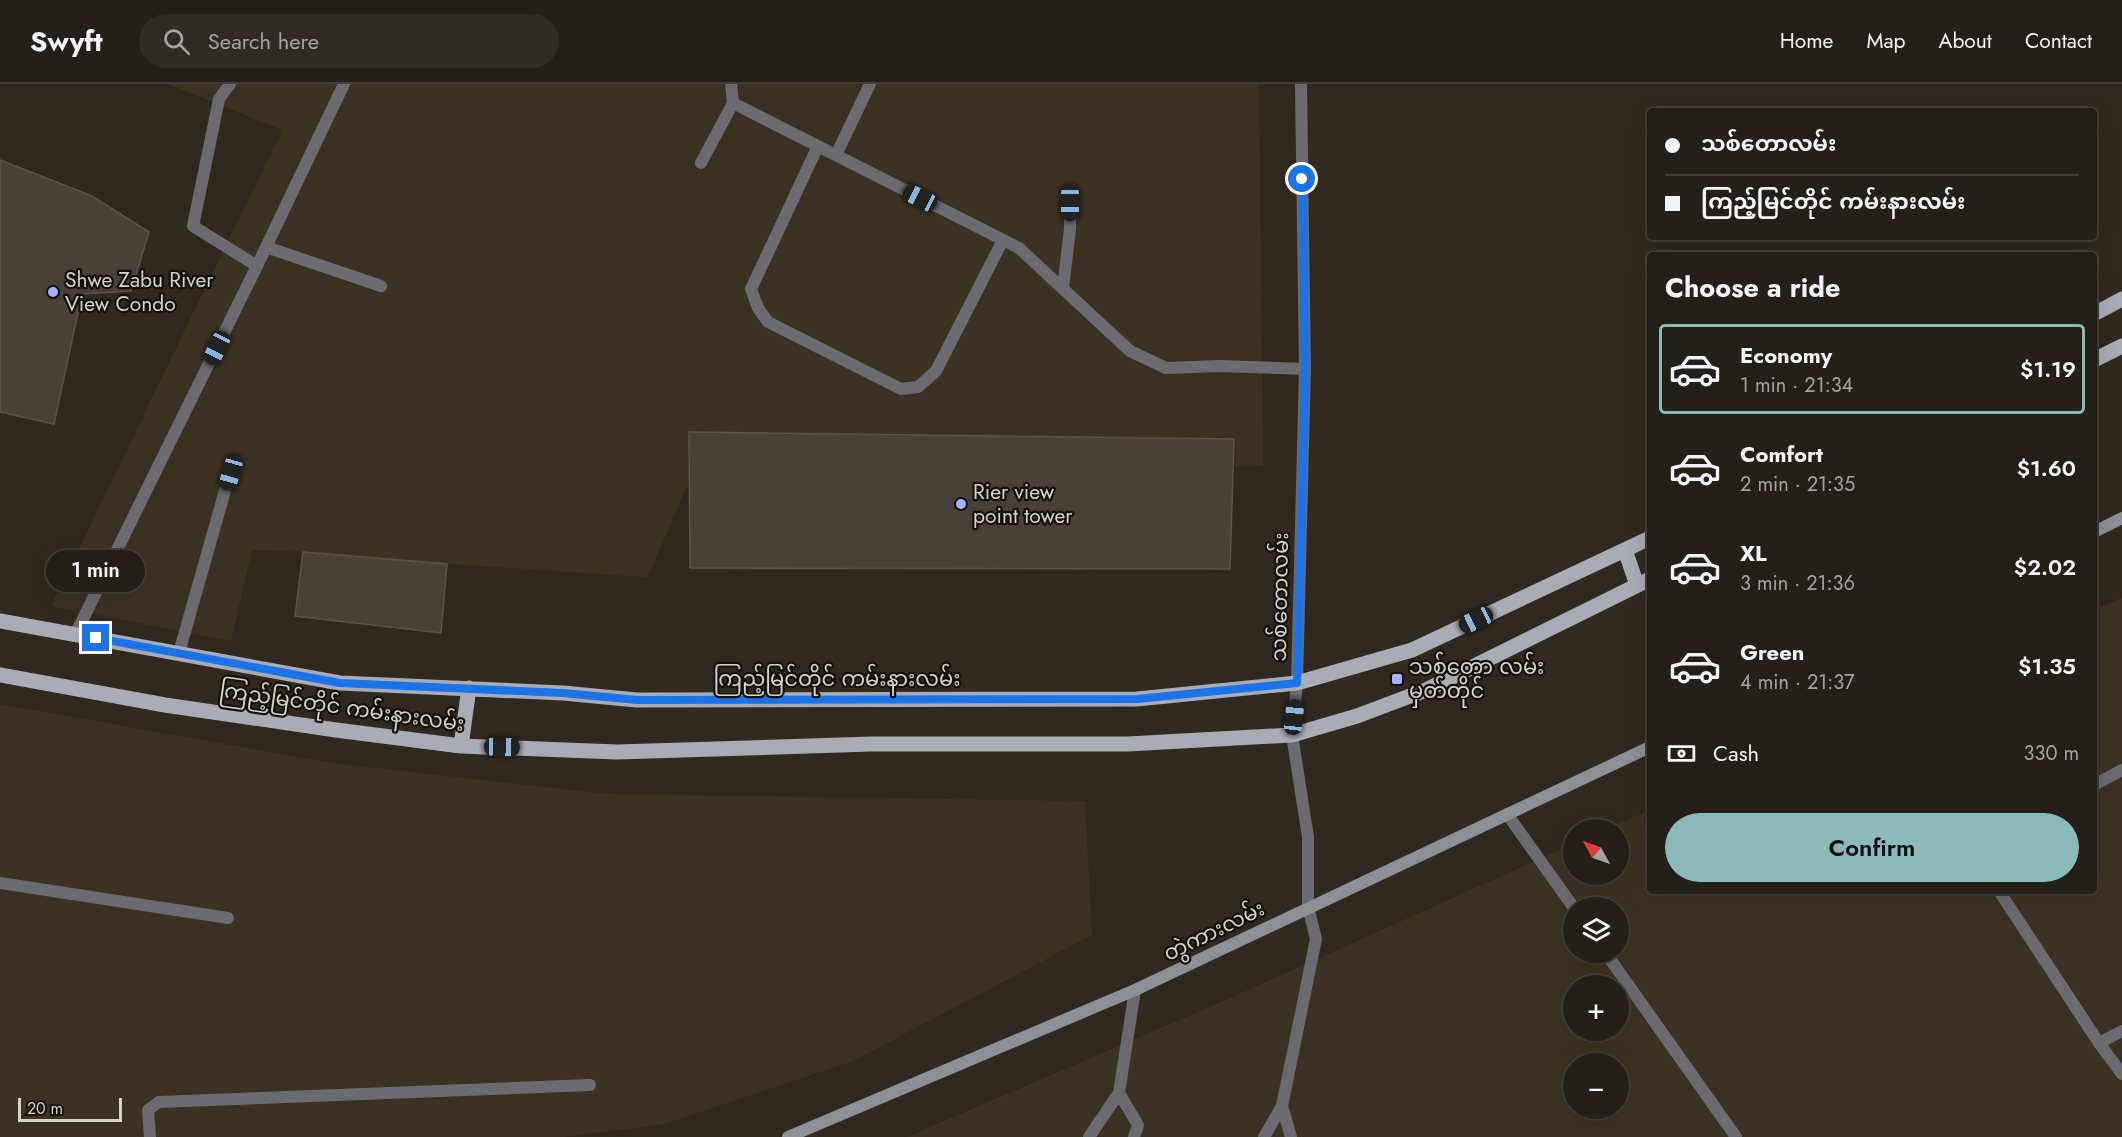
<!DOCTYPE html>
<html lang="en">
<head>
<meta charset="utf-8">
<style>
  :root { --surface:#241f18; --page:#302c25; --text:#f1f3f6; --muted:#a3a2a2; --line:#413d37; --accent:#8bbbb9 }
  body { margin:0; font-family:Jost,"Noto Sans Myanmar",sans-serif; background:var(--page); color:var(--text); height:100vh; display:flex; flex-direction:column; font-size:22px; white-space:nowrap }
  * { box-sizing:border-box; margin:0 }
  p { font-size:20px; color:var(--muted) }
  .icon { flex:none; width:33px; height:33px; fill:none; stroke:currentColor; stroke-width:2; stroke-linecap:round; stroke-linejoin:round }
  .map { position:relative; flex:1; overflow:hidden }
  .drawer { position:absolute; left:1647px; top:168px; width:450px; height:642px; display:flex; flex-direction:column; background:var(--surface); border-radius:6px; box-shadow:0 6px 24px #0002,0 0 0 2px var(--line) }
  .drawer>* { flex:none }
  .guide { position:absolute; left:1647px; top:24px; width:450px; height:132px; border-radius:6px; box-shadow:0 6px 24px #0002,0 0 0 2px var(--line); display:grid; align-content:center; height:132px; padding:0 18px; background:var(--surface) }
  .needle { width:39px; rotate:310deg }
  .buttons { position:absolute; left:1563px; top:735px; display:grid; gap:12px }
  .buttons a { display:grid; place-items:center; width:66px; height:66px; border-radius:50%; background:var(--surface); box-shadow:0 6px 24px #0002,0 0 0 2px var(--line); font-size:30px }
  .scale { position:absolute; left:18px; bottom:15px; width:104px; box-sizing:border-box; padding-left:6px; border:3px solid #d6d2cc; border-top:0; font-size:16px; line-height:21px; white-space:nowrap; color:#d6d2cc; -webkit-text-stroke:4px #15120e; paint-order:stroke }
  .end { position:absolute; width:27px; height:27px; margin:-14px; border:8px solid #1a73e8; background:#fff; box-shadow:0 0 0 3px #fff }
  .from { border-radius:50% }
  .bubble { position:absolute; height:42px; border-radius:21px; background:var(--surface); box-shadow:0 6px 24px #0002,0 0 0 2px var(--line); font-size:20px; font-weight:600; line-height:42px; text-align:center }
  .car { position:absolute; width:18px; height:36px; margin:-18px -9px; border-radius:8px; box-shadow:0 0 4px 2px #0007; background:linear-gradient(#222 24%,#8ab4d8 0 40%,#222 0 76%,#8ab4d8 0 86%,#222 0) }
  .guide b { display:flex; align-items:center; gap:21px; height:57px; font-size:22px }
  .guide b+b { border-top:2px solid var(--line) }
  .guide i { width:15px; height:15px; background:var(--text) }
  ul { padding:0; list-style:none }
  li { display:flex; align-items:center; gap:18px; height:90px; margin:0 12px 9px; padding:0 6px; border:3px solid transparent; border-radius:6px }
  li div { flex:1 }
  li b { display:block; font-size:22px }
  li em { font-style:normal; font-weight:600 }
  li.on { border-color:var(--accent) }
  li>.icon { width:54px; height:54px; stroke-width:1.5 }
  h2 { padding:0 18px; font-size:27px; line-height:72px }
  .pay { display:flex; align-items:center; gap:15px; height:66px; padding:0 18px; font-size:22px }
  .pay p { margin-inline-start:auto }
  .cta { display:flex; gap:12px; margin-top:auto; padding:12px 18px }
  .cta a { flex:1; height:69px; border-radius:36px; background:var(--accent); color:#111; font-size:24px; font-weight:600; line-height:69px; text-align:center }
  header { display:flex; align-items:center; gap:36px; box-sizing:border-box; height:84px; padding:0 30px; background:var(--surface); border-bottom:2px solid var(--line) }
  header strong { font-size:28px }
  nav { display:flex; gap:33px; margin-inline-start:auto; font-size:21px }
  .search { width:420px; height:54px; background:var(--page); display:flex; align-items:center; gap:15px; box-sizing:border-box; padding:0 21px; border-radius:33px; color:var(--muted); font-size:22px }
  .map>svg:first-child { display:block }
</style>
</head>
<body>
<header>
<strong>Swyft</strong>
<div class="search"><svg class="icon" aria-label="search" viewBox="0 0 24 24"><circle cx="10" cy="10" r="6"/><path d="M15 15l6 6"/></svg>Search here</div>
<nav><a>Home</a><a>Map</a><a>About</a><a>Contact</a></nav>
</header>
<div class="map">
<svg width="2122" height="1053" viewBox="0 0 2122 1053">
  <rect width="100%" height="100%" fill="#302920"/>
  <path fill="#3c3224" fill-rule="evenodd" d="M168 0H1259L1263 382 687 402 648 493 447 480 303 468 252 466 231 557 51 522 282 46Z
    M2122 514V1053H907L1228 915 1573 760 1574 790H1618V746L1606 745 1650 726V807H2094V526ZM1574 824H1618V868H1574ZM1574 902H1618V946H1574ZM1574 980H1618V1024H1574Z
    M0 620 332 679 609 710 1085 717 1092 851 853 977 665 1040 563 1053H0Z"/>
  <path fill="#484138" stroke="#5c544b" stroke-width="1.5" d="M0 76 92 112 149 148 131 207 82 210 54 340 0 328Z
    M689 348 1234 355 1230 485 690 484Z
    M303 468 447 480 441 549 295 532Z"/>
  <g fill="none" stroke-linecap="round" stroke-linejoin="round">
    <path stroke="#6a6a70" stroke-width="12" d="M230 0 219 15 193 142 257 182
      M731 0 733 19 1019 164 1130 267 1166 284 1219 282 1305 285
      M818 62 751 205 758 224 768 238 901 305 918 303 936 287 1003 156
      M836 71 870 0
      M701 79 733 19
      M266 163 381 202
      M1063 204 1070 145V119
      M75 551 257 182 344 0
      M179 569 230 389
      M2094 701 2122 686
      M1507 730 1574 824
      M0 799 228 834
      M1999 807 2099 959 2122 990
      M1605 868 1736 1053
      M2099 959 2122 947
      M1119 1009 1138 1041 1134 1053
      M1282 1022 1291 1053
      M150 1053 148 1026 159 1018 590 1001
      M1089 1053 1119 1009 1135 906"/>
    <path stroke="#6a6a70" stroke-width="12" d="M1264 1053 1282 1022 1316 855 1308 823V753L1292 651 1297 599 1305 285 1301 0"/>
    <path stroke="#8d8f97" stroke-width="12" d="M2094 448 2122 434
      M788 1053 1135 906 1650 663"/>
    <path stroke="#a9abb5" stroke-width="15" d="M2094 230 2122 215
      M2094 276 2122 262
      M1625 466 1637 501
      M0 537 340 599 563 609 637 616 1137 615 1297 599 1412 566 1650 454
      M0 591 165 621 336 646 461 662 617 668 872 660H1128L1292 651 1357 632 1426 606 1650 495
      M461 662 469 604"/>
  </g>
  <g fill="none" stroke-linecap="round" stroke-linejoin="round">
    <path stroke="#1a73e8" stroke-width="8" d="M96 554 340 599 563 609 637 616 1137 615 1297 599 1305 285 1302 95"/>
  </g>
  <g fill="#a9b0fc" stroke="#15120e" stroke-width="2">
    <circle cx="53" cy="208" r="6"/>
    <circle cx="961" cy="420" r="6"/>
    <rect x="1391" y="589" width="12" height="12" rx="3"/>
  </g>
  <g text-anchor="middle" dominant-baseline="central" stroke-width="4.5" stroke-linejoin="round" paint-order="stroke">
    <g font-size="21" fill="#d6d2cc" stroke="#15120e" text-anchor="start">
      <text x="65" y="196">Shwe Zabu River<tspan x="65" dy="24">View Condo</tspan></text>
      <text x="973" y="408">Rier view<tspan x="973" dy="24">point tower</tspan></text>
      <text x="1409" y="583">သစ်တော လမ်း<tspan x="1409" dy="24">မှတ်တိုင်</tspan></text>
    </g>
    <g font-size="21" fill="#d6d2cc" stroke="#15120e">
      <text transform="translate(1280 513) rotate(-89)">သစ်တောလမ်း</text>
      <text x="837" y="595">ကြည့်မြင်တိုင် ကမ်းနားလမ်း</text>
      <text transform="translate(342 623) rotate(8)">ကြည့်မြင်တိုင် ကမ်းနားလမ်း</text>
      <text transform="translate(1214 847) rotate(-26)">တွဲကားလမ်း</text>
    </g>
  </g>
</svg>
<div class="buttons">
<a><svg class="needle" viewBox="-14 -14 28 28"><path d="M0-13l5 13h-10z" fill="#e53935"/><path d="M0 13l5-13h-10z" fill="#a3a2a2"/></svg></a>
<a><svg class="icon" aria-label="layers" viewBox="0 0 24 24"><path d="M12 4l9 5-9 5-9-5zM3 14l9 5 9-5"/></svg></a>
<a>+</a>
<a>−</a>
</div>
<div class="scale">20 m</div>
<i class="end from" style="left:1302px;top:95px"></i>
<i class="end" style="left:96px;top:554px"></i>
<div class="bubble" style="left:46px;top:466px;width:99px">1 min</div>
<i class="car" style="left:920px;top:114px;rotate:297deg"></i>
<i class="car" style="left:1070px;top:119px;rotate:180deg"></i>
<i class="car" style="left:217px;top:264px;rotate:206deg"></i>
<i class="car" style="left:231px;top:389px;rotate:196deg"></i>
<i class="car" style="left:1476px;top:536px;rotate:245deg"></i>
<i class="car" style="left:1294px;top:633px;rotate:6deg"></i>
<i class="car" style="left:502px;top:663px;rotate:91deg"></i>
<div class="guide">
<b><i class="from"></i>သစ်တောလမ်း</b>
<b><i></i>ကြည့်မြင်တိုင် ကမ်းနားလမ်း</b>
</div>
<section class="drawer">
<h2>Choose a ride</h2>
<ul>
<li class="on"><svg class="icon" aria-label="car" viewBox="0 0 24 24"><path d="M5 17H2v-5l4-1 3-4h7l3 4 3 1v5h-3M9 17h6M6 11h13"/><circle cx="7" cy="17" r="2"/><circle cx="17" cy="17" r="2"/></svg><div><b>Economy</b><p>1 min · 21:34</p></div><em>$1.19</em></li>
<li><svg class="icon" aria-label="car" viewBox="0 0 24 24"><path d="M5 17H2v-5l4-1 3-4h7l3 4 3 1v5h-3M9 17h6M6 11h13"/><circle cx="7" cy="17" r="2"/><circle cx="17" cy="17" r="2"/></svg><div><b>Comfort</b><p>2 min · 21:35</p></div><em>$1.60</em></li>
<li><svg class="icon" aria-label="car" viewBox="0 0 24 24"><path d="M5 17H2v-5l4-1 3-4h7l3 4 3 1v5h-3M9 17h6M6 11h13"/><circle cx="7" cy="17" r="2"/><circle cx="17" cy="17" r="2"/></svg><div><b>XL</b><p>3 min · 21:36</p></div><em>$2.02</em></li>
<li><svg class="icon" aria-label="car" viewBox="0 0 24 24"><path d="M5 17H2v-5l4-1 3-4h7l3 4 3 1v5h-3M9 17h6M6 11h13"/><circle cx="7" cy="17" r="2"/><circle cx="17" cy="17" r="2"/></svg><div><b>Green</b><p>4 min · 21:37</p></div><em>$1.35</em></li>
</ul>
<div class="pay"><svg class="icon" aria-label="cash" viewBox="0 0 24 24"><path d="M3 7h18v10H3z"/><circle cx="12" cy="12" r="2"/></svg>Cash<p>330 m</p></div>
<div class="cta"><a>Confirm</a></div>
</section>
</div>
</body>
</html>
